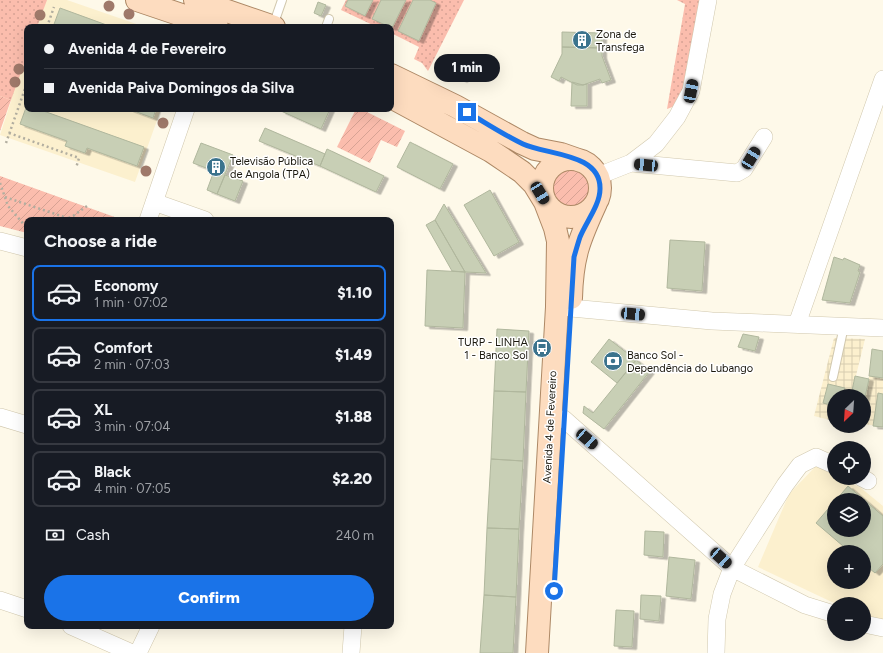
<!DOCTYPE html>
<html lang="en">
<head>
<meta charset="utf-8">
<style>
  :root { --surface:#171b24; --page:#20242c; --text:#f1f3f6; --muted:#9ea1a6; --line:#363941; --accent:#1a73e8 }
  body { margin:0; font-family:Figtree,sans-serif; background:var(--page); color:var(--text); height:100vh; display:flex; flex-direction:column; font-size:15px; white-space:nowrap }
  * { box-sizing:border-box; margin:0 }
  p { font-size:13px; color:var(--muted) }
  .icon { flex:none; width:22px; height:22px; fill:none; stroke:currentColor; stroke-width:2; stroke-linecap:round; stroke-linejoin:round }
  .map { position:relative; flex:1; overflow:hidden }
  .drawer { position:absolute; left:24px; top:217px; width:370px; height:412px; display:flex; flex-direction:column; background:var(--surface); border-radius:8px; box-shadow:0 4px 16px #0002 }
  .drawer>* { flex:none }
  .hud { position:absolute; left:24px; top:24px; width:370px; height:88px; border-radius:8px; box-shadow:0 4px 16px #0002; display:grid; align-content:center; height:88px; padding:0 20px; background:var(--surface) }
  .needle { width:26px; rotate:205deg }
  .tools { position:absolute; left:827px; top:389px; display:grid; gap:8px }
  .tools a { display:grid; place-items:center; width:44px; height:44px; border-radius:50%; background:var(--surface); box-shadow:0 4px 16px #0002; font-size:20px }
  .end { position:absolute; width:18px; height:18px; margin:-9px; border:5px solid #1a73e8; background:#fff; box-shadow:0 0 0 2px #fff }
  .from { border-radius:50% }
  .bubble { position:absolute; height:28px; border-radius:14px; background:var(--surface); box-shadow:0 4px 16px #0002; font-size:13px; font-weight:800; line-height:28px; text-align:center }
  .car { position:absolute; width:12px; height:24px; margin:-12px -6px; border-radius:5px; box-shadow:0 0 3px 1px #0007; background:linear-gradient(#222 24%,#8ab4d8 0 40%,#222 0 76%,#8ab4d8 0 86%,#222 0) }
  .hud b { display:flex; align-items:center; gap:14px; height:38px; font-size:15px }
  .hud b+b { border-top:1px solid var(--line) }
  .hud i { width:10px; height:10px; background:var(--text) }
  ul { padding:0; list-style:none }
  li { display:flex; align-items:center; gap:12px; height:56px; margin:0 8px 6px; padding:0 12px; border:2px solid var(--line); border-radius:8px }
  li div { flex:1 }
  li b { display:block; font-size:15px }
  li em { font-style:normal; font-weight:800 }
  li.current { border-color:var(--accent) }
  li>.icon { width:36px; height:36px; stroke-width:1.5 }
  h2 { padding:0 20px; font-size:18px; line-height:48px }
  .pay { display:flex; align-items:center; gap:10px; height:44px; padding:0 20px; font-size:15px }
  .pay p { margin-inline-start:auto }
  .action { display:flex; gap:8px; margin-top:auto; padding:8px 20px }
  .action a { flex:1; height:46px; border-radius:24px; background:var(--accent); color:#fff; font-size:16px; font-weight:800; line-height:46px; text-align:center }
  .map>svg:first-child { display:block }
</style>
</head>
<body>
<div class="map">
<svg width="883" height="653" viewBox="0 0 883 653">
  <defs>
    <pattern id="industrial-grid" width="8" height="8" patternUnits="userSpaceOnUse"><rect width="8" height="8" fill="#fcf0ce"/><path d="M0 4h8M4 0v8" fill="none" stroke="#d7cdb0"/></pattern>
    <pattern id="grass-dots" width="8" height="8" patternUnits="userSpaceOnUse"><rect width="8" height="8" fill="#fbbdad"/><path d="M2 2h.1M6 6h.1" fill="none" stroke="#d7a294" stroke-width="1.8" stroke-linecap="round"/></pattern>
    <pattern id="garden-furrows" width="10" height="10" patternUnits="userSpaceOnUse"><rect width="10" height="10" fill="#fbbdad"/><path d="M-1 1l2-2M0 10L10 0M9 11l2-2" fill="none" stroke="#d7a294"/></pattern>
    <filter id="shadow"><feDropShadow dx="4.5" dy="2.5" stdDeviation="0" flood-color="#0004"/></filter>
  </defs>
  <rect width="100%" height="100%" fill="#fef9e9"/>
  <path fill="#fcf0ce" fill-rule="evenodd" d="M0 0H67L145 27H27V109H161L135 182 0 135 11 101 0 96Z
    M816 466 834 475V478H841L861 488 883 506V621L864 614V604H836L758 567 789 494ZM834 500H864V530H834ZM834 552H864V582H834Z"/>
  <path fill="url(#industrial-grid)" d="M834 338 865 339 851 396H834V421L814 416Z
    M869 376 883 378V427L864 424V401Z"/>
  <path fill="url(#grass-dots)" d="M0 0H47L37 27H27V56L11 100 0 96Z
    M346 0H464L428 71 422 63 414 59 419 47 391 33V27H377L341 10Z
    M677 0H705L688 88 675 106 667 109 685 4Z"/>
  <path fill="url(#garden-furrows)" d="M0 96 11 100 0 131Z
    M356 109H361L405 131 397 147 381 140 370 163 337 147Z
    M548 188a23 23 0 1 1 46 0a23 23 0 1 1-46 0Z
    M0 176 123 220H27V233L0 226Z"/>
  <path fill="#c8cfb5" stroke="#b0b79d" filter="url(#shadow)" d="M348 0H373L365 16 345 6Z
    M381 0H406L392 28 372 19Z
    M413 0H430L436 3 419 41 398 31Z
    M318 2 326 5 321 16 314 13Z
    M60 8 112 27H53Z
    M562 32 602 33V48L562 47Z
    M562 47 602 48V56L611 80 602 83 600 79 583 85H577L561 77 559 81 551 77 562 54Z
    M443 56 454 61 448 73 437 68Z
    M457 62 468 68 463 80 451 74Z
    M572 82 583 85 587 84V106H571Z
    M27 105V109H38L144 147 137 166 87 148 85 153 65 146 67 141 20 124Z
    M129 109H156L153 118Z
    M282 109H330L321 129 281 111Z
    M265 128 325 154 320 166 259 141Z
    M410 142 453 164 440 189 397 167Z
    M201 143 233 155 217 194 207 190 214 171 193 163Z
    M327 149 384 176 376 192 320 166Z
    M225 175 243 181 235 201 217 194Z
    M490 190 519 242 494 256 464 205Z
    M444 204 486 273 465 272 435 220Z
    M435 220 465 272 452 271 426 225Z
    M670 240 705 242 702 291 667 288Z
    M834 257 843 260 844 258 860 265 858 271 860 272 850 303 822 300Z
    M427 270 465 272 463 328 425 326Z
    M497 329 529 331 526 392 494 391Z
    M743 334 759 337 755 351 738 347Z
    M609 339 636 360 617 383 591 362Z
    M872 349 883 351V378L869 376Z
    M636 360 650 371 604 429 583 413 584 406 593 413Z
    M855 376 869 379 864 402V396H851Z
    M828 384 845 388 843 396H834V406L823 403Z
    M494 391 526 392 523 461 491 459Z
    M878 393 883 394V427L873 426Z
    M491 459 523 461 519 529 487 528Z
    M848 486 883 516V564L875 573 864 564V552H850L816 523 834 502V530H864V500H836Z
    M487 528 519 529 516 597 484 595Z
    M645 531 664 532 663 557 644 555Z
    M669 557 695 560 691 599 666 596Z
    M484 595 516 597 513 653H480Z
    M641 595 661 596 659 621 640 619Z
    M616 610 634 611 632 647 614 646Z"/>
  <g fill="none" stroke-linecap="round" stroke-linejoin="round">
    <defs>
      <path id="service" d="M273 26 282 0
        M326 27 329 19
        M833 377 844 326"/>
      <path id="minor" d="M631 163 737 173 744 169 764 137
        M598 176 631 163 656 144 677 117 691 91 708 0
        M154 202 205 220
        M148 220 186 109
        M0 241 27 248
        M571 308 712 321 883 328
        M797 324 883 79
        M0 417 27 425
        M564 419 732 568 805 605 834 614
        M862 478 868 481
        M0 600 27 609
        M864 624 883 628
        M71 626 132 653
        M138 653 151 626
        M351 653 353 626
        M716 653 717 619 722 594 732 568 785 485 800 465 816 457 834 465"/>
      <path id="primary" d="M137 0 217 27
        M195 0 274 27
        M391 75 455 106 522 143 535 149 561 154 581 161
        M391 97 491 151 522 172 534 184 545 202 555 228 558 241 557 307 537 653
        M542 188a29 29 0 1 1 58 0a29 29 0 1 1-58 0Z
        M571 298C572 257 579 240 596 203"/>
    </defs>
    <use href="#service" stroke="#d1c8ae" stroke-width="10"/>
    <use href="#minor" stroke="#d1c8ae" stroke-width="18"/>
    <use href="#primary" stroke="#ad8865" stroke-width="24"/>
    <path stroke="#b2aea0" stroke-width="2.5" stroke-dasharray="2 3" stroke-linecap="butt" d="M47 27 54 7
      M9 133 79 158 76 168
      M6 143 27 83
      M0 183 8 206 27 228
      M5 197 73 220
      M64 220 73 216 87 206"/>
    <use href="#service" stroke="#fff" stroke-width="8"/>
    <use href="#minor" stroke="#fff" stroke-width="17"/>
    <use href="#primary" stroke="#fddcbf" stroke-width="22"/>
  </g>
  <g fill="#9f796a">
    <circle cx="109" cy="6" r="5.5"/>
    <circle cx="129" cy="14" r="5.5"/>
    <circle cx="40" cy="15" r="5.5"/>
    <circle cx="19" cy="69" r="5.5"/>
    <circle cx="15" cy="82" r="5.5"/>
    <circle cx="163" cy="123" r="5.5"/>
    <circle cx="146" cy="171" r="5.5"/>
  </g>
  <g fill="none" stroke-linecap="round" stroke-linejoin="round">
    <path stroke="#1a73e8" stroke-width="5" d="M467 112C486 123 504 135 523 144 547 155 601 153 600 189 600 205 586 222 580 237 578 243 576 250 574 257L554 591"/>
  </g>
  <defs>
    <symbol id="building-disc" viewBox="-11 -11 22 22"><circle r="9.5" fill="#3b738d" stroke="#fff"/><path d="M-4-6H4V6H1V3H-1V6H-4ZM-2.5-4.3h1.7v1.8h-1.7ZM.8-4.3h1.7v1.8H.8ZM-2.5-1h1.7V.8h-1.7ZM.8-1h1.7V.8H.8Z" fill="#fff"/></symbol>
    <symbol id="bus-disc" viewBox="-11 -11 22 22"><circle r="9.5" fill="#3b738d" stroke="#fff"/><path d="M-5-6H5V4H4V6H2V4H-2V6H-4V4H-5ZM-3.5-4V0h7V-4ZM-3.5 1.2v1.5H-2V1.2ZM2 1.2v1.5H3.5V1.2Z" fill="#fff"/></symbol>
    <symbol id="bank-disc" viewBox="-11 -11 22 22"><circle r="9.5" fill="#3b738d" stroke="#fff"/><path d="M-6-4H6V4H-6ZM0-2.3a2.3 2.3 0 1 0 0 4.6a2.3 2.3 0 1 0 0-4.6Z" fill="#fff"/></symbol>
  </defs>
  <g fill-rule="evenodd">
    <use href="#building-disc" x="571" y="29" width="22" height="22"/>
    <use href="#building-disc" x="205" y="156" width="22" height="22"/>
    <use href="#bus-disc" x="531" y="337" width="22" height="22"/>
    <use href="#bank-disc" x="602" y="350" width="22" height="22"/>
  </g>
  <g text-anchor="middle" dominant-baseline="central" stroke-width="3" stroke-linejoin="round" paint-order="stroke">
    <g font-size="11" fill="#1b180e" stroke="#fff" text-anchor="start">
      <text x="596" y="34">Zona de<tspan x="596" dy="13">Transfega</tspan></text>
      <text x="230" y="161">Televisão Pública<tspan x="230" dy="13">de Angola (TPA)</tspan></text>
      <text x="528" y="342" text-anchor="end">TURP - LINHA<tspan x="528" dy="13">1 - Banco Sol</tspan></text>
      <text x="627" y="355">Banco Sol -<tspan x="627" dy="13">Dependência do Lubango</tspan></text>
    </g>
    <g font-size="11" fill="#1b180e" stroke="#fff">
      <text transform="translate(550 427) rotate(-87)">Avenida 4 de Fevereiro</text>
    </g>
  </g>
</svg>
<div class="tools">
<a><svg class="needle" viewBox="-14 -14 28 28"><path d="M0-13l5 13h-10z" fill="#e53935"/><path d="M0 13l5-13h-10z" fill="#9ea1a6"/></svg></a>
<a><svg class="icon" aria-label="locate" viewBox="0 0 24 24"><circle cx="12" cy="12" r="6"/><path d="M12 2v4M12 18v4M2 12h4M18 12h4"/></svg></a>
<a><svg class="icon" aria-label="layers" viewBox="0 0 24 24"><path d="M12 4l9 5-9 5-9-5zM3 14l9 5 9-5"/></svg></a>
<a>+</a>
<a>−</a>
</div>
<i class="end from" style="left:554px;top:591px"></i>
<i class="end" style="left:467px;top:112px"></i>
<div class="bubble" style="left:434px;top:54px;width:66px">1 min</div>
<i class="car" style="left:691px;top:91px;rotate:11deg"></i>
<i class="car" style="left:751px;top:158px;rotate:31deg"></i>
<i class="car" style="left:646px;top:165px;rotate:275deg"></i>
<i class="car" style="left:540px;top:193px;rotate:149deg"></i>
<i class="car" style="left:633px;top:314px;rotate:95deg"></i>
<i class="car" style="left:587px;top:439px;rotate:131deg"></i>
<i class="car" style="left:721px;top:558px;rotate:132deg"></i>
<div class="hud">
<b><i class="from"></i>Avenida 4 de Fevereiro</b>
<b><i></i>Avenida Paiva Domingos da Silva</b>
</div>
<section class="drawer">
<h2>Choose a ride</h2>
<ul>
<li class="current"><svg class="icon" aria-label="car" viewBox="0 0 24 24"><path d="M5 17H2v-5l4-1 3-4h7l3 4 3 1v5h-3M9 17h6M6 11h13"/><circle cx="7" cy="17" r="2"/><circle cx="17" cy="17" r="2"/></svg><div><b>Economy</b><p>1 min · 07:02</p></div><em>$1.10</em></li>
<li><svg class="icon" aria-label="car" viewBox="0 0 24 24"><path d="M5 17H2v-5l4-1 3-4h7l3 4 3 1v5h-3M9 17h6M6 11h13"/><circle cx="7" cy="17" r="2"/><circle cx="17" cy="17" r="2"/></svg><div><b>Comfort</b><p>2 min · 07:03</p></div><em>$1.49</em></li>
<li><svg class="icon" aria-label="car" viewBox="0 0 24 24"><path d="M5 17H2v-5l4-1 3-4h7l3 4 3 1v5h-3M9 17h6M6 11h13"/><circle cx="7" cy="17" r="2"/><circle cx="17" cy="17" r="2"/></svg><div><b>XL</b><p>3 min · 07:04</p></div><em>$1.88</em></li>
<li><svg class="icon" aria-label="car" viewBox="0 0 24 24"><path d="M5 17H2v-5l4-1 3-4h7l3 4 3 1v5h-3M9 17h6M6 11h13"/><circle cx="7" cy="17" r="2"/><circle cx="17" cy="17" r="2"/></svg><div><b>Black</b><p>4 min · 07:05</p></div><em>$2.20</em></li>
</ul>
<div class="pay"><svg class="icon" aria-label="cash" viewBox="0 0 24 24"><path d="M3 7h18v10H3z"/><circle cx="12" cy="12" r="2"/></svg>Cash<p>240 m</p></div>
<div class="action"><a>Confirm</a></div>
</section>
</div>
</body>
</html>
